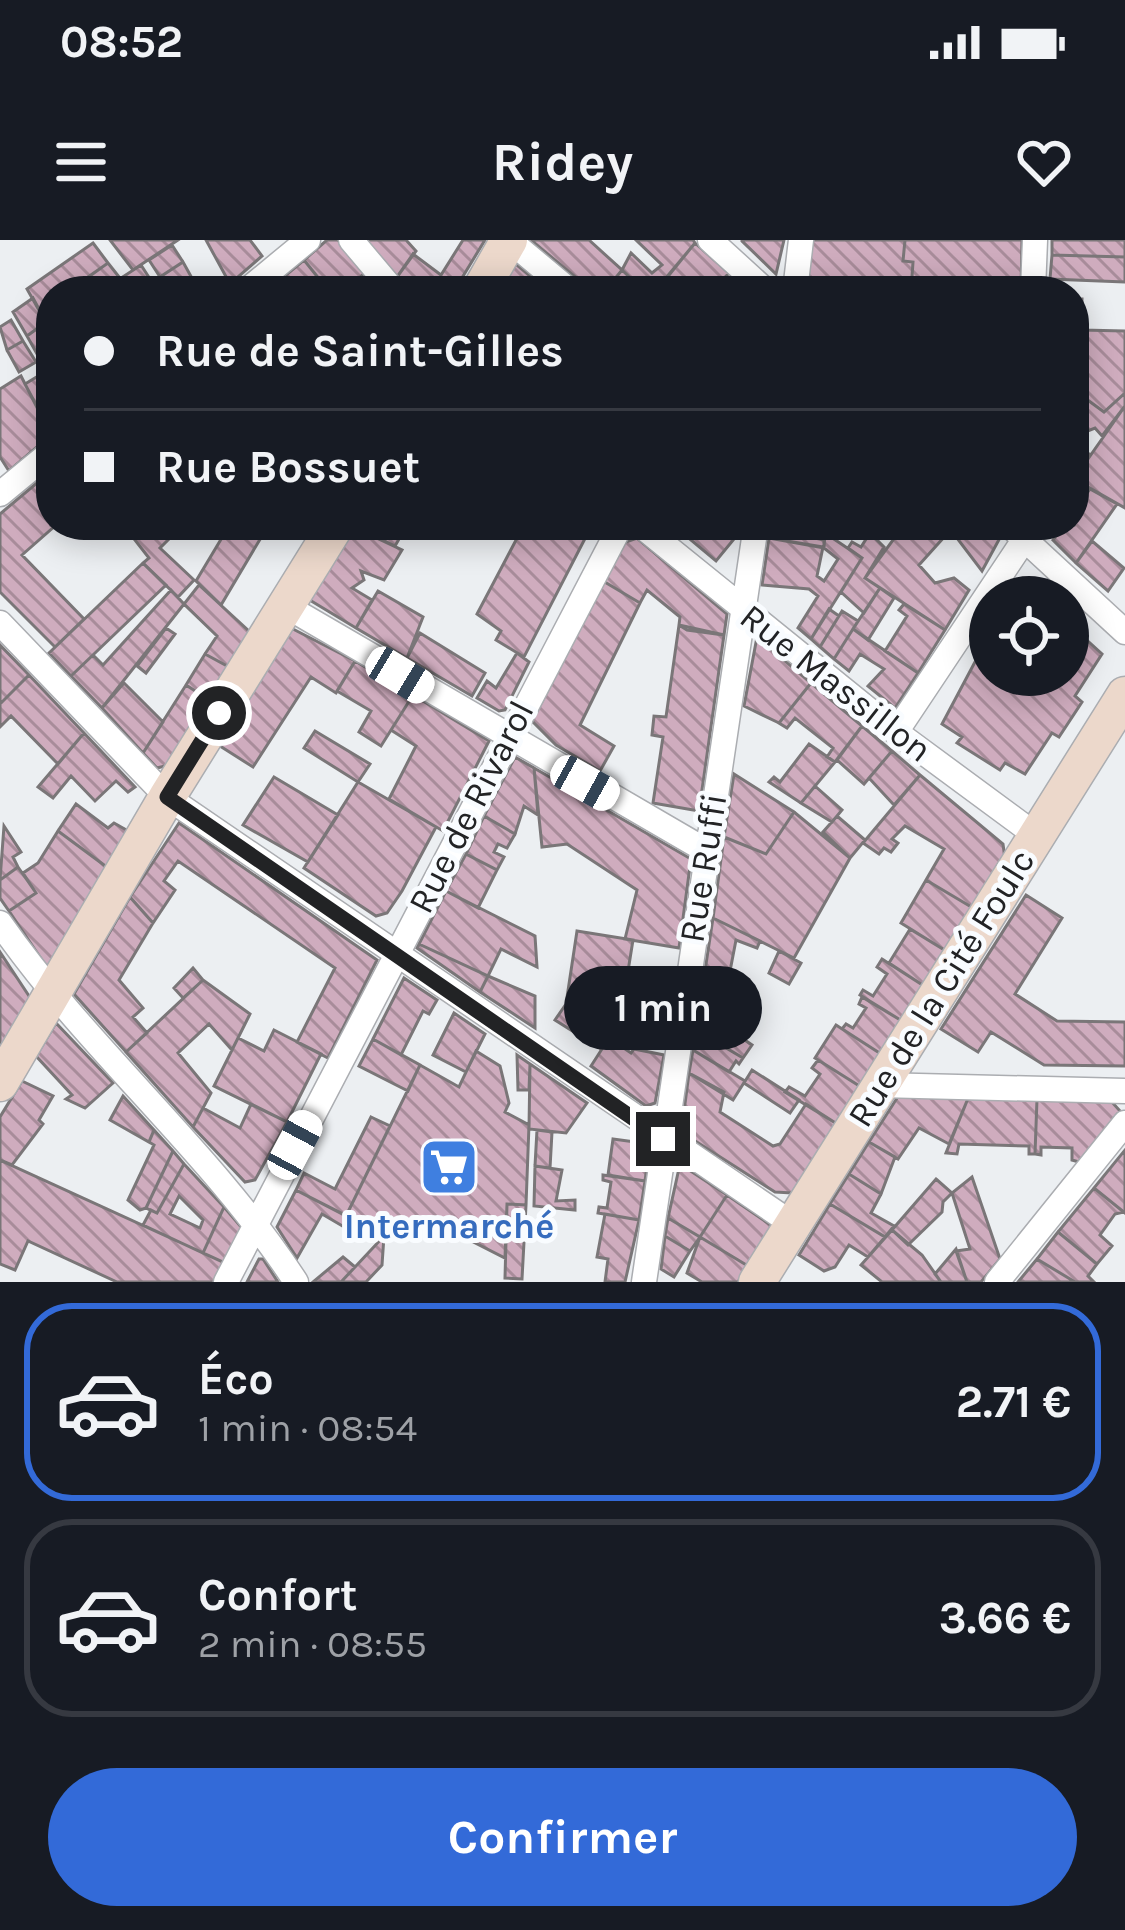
<!DOCTYPE html>
<html lang="fr">
<head>
<meta charset="utf-8">
<style>
  :root { --surface:#171b24; --page:#20242c; --text:#f1f3f6; --muted:#9ea1a6; --line:#363941; --accent:#336ad8 }
  body { margin:0; font-family:Karla,sans-serif; background:var(--page); color:var(--text); height:100vh; display:flex; flex-direction:column; font-size:45px; white-space:nowrap }
  * { box-sizing:border-box; margin:0 }
  p { font-size:39px; color:var(--muted) }
  .icon { flex:none; width:66px; height:66px; fill:none; stroke:currentColor; stroke-width:2; stroke-linecap:round; stroke-linejoin:round }
  .map { position:relative; height:1042px; overflow:hidden }
  .panel { display:flex; flex-direction:column; background:var(--surface); flex:1 }
  .panel>* { flex:none }
  .banner { position:absolute; left:36px; top:36px; width:1053px; height:264px; border-radius:48px; box-shadow:0 6px 30px #0003; display:grid; align-content:center; height:264px; padding:0 48px; background:var(--surface) }
  .tools { position:absolute; left:969px; top:336px; display:grid; gap:24px }
  .tools a { display:grid; place-items:center; width:120px; height:120px; border-radius:50%; background:var(--surface); box-shadow:0 6px 30px #0003; font-size:60px }
  .end { position:absolute; width:54px; height:54px; margin:-27px; border:15px solid #222325; background:#fff; box-shadow:0 0 0 6px #fff }
  .from { border-radius:50% }
  .bubble { position:absolute; height:84px; border-radius:42px; background:var(--surface); box-shadow:0 6px 30px #0003; font-size:39px; font-weight:700; line-height:84px; text-align:center }
  .car { position:absolute; width:36px; height:72px; margin:-36px -18px; border-radius:15px; box-shadow:0 0 9px 3px #0007; background:linear-gradient(#fff 24%,#345 0 40%,#fff 0 76%,#345 0 86%,#fff 0) }
  .banner b { display:flex; align-items:center; gap:42px; height:114px; font-size:45px }
  .banner b+b { border-top:3px solid var(--line) }
  .banner i { width:30px; height:30px; background:var(--text) }
  ul { padding:21px 0 0; list-style:none }
  li { display:flex; align-items:center; gap:36px; height:198px; margin:0 24px 18px; padding:0 24px; border:6px solid var(--line); border-radius:48px }
  li div { flex:1 }
  li b { display:block; font-size:45px }
  li em { font-style:normal; font-weight:700 }
  li.selected { border-color:var(--accent) }
  li>.icon { width:108px; height:108px; stroke-width:1.5 }
  .action { display:flex; gap:24px; margin-top:auto; padding:24px 48px }
  .action a { flex:1; height:138px; border-radius:72px; background:var(--accent); color:#fff; font-size:48px; font-weight:700; line-height:138px; text-align:center }
  .status { display:flex; justify-content:space-between; align-items:center; height:84px; padding:0 60px; background:var(--surface); direction:ltr }
  .status svg { height:33px; fill:currentColor }
  header { display:flex; justify-content:space-between; align-items:center; height:156px; padding:0 48px; background:var(--surface); font-size:54px; font-weight:700 }
  .map>svg:first-child { display:block }
</style>
</head>
<body>
<div class="status"><b>08:52</b><svg viewBox="0 0 49 12"><path d="M0 12V9h3v3zM5 12V6h3v6zM10 12V3h3v9zM15 12V0h3v12zM26 1h20v11H26zM47 4h2v5h-2z"/></svg></div>
<header><svg class="icon" aria-label="menu" viewBox="0 0 24 24"><path d="M4 6h16M4 12h16M4 18h16"/></svg>Ridey<svg class="icon" aria-label="heart" viewBox="0 0 24 24"><path d="M12 20l-8-8c-3-5 5-10 8-4 3-6 11-1 8 4z"/></svg></header>
<div class="map">
<svg width="1125" height="1042" viewBox="0 0 1125 1042">
  <defs>
    <pattern id="building-back-hatch" width="6" height="6" patternUnits="userSpaceOnUse" patternTransform="scale(3)"><rect width="6" height="6" fill="#cfacbe"/><path d="M-1 5l2 2M0 0l6 6M5-1l2 2" fill="none" stroke="#a88c9a"/></pattern>
  </defs>
  <rect width="100%" height="100%" fill="#eceff2"/>
  <path fill="url(#building-back-hatch)" stroke="#7a7678" stroke-width="3" fill-rule="evenodd" d="M110 0H178L133 30Z
    M206 0H250L262 16 230 44Z
    M327 0H338L365 33 345 50 334 38 324 45 304 20Z
    M365 0H406L416 11 397 37Z
    M463 0H485L454 51H408L397 37 413 14 441 35Z
    M531 0H589L622 30 605 51H592Z
    M636 0H693L695 3 655 51H644L622 30 631 13 652 33 662 25Z
    M784 0 776 34 742 1V0Z
    M811 0H905L903 21 913 22 911 51H804Z
    M905 0H1022L1021 51H911L913 22 903 21Z
    M1052 0H1125V17L1052 15Z
    M93 3 108 23 69 51H51V64L40 72 27 49Z
    M695 3 729 33 712 51H676L665 40Z
    M172 5 183 22 160 37 149 20Z
    M1052 15 1125 17V42L1050 39Z
    M304 20 320 40 300 51 286 35Z
    M511 20 548 51H491Z
    M183 22 193 40 169 51 160 37Z
    M108 23 123 42 111 51H79L75 46Z
    M141 25 152 42 131 51 121 38Z
    M622 30 644 51H605Z
    M33 58 46 82 27 96 13 72Z
    M1074 59H1082V90L1125 91V153L1104 172 1074 150Z
    M11 80 23 101 7 110 0 87Z
    M46 82 51 92V139L27 96Z
    M23 101 36 122 19 132 7 110Z
    M43 133 51 148V193L25 144Z
    M21 136 51 195 9 231 0 217V149Z
    M1074 150 1104 172 1125 153V166L1102 196 1095 188 1080 194 1075 208 1089 214 1074 234Z
    M1125 166V268L1074 239Z
    M38 242 51 258V285H56L22 315 84 379 55 407 0 352V274Z
    M1090 249 1117 264 1076 323 1053 300 1064 285H1074V270Z
    M142 285H183L160 308 194 340 178 357 143 323 149 318 131 295Z
    M269 285 259 301 221 365 196 341 229 286Z
    M352 285H407L395 306Z
    M524 285H592L524 417 496 400 501 391 477 374Z
    M673 285H717L734 299 716 321Z
    M771 285H808L806 296 824 300V308L769 298Z
    M904 285H992L1002 294 982 331 954 294 946 295 919 325 935 343 954 338 969 350 945 390 865 338Z
    M351 286 402 310 384 340 361 331 364 340 352 348 372 360 356 388 308 359Z
    M825 293 862 318 811 399 798 388 818 356 809 349 762 345 769 298 823 307 817 336 824 341 838 319 824 308Z
    M870 293 884 307 865 338 880 348 864 373 841 352 862 318 848 308 852 302 861 307Z
    M637 298 727 374 724 395 687 390 679 385 680 377 647 350 640 363 603 341 623 303Z
    M1092 301 1124 328 1108 351 1076 323Z
    M143 323 166 345 71 436 49 413Z
    M603 341 640 363 580 485 614 506 600 531 556 505 532 481Z
    M199 345 250 392 229 427 205 414 217 396 184 364Z
    M880 348 894 358 868 400 853 389Z
    M171 350 184 364 102 468 71 436 93 415 103 425Z
    M378 351 423 377 407 418 356 388Z
    M904 364 945 390 918 433 885 411 907 376 899 370Z
    M829 369 839 376 820 407 811 399Z
    M842 371 858 381 834 419 820 407Z
    M1068 383 1102 414 1075 456 1082 462 1059 497 1052 493 1025 534 1005 523 1000 530 957 503 962 497 942 484 985 403 990 406V435H1068Z
    M679 385 724 395 699 571 653 563 663 497 652 495 654 476 666 477Z
    M166 388 175 394 146 433 137 426Z
    M291 388 355 421 336 453 311 437 253 527 220 506Z
    M853 389 918 433 895 468 868 446 884 429 860 414 849 431 834 419Z
    M420 393 485 433 472 456 407 418Z
    M757 397 811 443 779 483 744 466Z
    M0 405 29 435 0 464Z
    M517 413 529 422 505 470 499 471 477 458 487 441 496 448Z
    M205 414 229 427 209 460 186 445Z
    M355 421 413 455 381 506 359 492 371 471 337 451Z
    M29 435 84 493 58 524 11 476 0 487V464Z
    M124 443 163 482 143 513 102 468Z
    M811 443 862 486 835 522 827 517 833 508 795 478 787 488 779 483Z
    M186 445 209 460 169 525 157 528 143 513Z
    M413 455 489 501 443 591 389 559 416 506 391 490Z
    M862 486 892 511 864 544 837 520Z
    M315 491 370 524 358 542 304 508Z
    M84 493 135 547 128 552 116 541 95 561 71 536 53 558 38 547Z
    M809 504 835 522 801 563 769 542 774 537 780 542Z
    M892 511 920 535 894 565 869 538Z
    M515 517 534 528 538 575 524 566 515 594 484 576Z
    M534 528 691 619 679 708 625 699 637 650 567 604 542 607Z
    M734 534 794 572 766 614 724 597Z
    M920 535 1003 604 1005 619 973 668 926 640 944 609 905 586 892 599 898 603 891 612 884 608 879 614 863 603Z
    M274 537 338 575 308 622 243 585Z
    M358 542 436 587 402 651 387 673 376 676 304 628Z
    M815 546 842 570 832 582 801 563Z
    M76 564 108 588 114 583 130 592 108 628 58 591Z
    M794 572 850 618 794 718 713 678 724 597 766 614Z
    M484 576 515 594 507 608 498 604 494 612 504 617 497 630 466 614Z
    M837 576 865 600 850 618 823 592Z
    M179 583 377 720 328 818 297 802 335 728 178 621 164 641 175 650 153 683 130 657Z
    M4 586 21 612 13 617 18 627 0 640Z
    M58 591 108 628 48 729 9 671 36 653 23 633 38 623Z
    M466 614 497 630 478 668 446 651Z
    M18 627 36 653 9 671 0 658V640Z
    M926 640 973 668 946 711 901 683Z
    M446 651 535 696 537 727 501 709 488 736 419 704Z
    M1026 655 1062 678 1015 754 1057 781 1125 782V826L1044 825 991 792 978 812 941 789Z
    M130 657 153 683 119 740 143 768 133 777 147 793 126 812 74 754Z
    M713 678 760 701 757 708 736 700 720 783 752 805 743 818 696 790Z
    M910 689 946 711 924 746 889 723Z
    M577 691 633 700 620 781 601 809 555 780 566 764Z
    M419 704 488 736 480 752 417 708Z
    M779 711 801 723 789 744 769 733Z
    M0 712 31 759 3 806 0 804Z
    M882 719 924 746 902 781 860 755 863 750 873 756 887 734 877 727Z
    M193 728 203 740 183 758 174 748Z
    M488 736 535 756V788L480 752Z
    M404 738 437 760 429 774 423 771 401 815 373 799Z
    M203 740 250 774 232 810 209 784 178 813 211 853 193 887 126 812Z
    M862 757 902 781 881 814 842 789 846 784 853 788 866 768 859 764Z
    M454 773 485 794 466 832 433 815Z
    M56 783 113 843 85 868 66 859 72 855 36 816Z
    M836 785 881 814 861 847 815 818Z
    M274 790 321 814 287 882 214 846 238 798 264 811Z
    M696 790 743 818 739 824 736 821 729 832 693 810Z
    M609 798 631 813 634 809 664 815 655 863 646 866 591 826Z
    M373 799 420 825 408 851 359 826Z
    M693 810 745 841 733 860 689 833Z
    M476 811 500 826 509 863 505 872 529 885 526 965 507 964 505 1018 432 981 412 989 393 979 384 996 346 976 420 825 459 847Z
    M517 815 530 824 529 850H518Z
    M818 820 861 847 837 884 785 852 789 847 805 856 820 834 812 828Z
    M530 824 587 863 566 893 529 889Z
    M752 830 799 860 790 873 744 843Z
    M689 833 724 852 720 872 773 906 780 904 806 864 837 884 792 953 775 952 689 897 683 879Z
    M22 841 53 856 39 880 43 884 12 925 0 920V877Z
    M899 855 969 856 949 904 919 888 898 919 869 902Z
    M123 856 154 890 149 902 110 880Z
    M969 856 1037 859 1035 914H1029V906L959 904 957 914 946 913Z
    M1037 859 1111 861 1120 871 1079 922 1072 920V908L1041 907V915L1035 914Z
    M251 864 287 882 255 940 245 942 193 887 203 868 240 888Z
    M371 877 390 886 346 976 296 950 304 933 335 949Z
    M154 890 173 911 146 968 140 970 128 960 154 905 149 902Z
    M537 890 552 892 550 928 535 926Z
    M613 899 650 904 645 941 608 935Z
    M869 902 895 917 881 954 849 934Z
    M1125 910V973L1094 948Z
    M173 911 184 924 157 973 146 968Z
    M0 920 225 1023 215 1042H117L28 1001 15 1030 0 1024Z
    M184 924 224 967 203 1013 143 985 151 970 157 973ZM179 956 203 980 200 988 170 974Z
    M680 924 727 955 700 997 668 978Z
    M535 926 562 930 556 961 575 960V970L534 966Z
    M849 934 881 954 871 973 894 986 885 997 830 964Z
    M603 935 645 941 639 980 598 973 599 967 607 968 611 942 603 940Z
    M972 937 1000 1019 981 1042H967L956 1011 970 1009 952 953Z
    M936 939 952 953 943 962 942 972 908 1005 892 990Z
    M1094 948 1124 972 1115 974 1100 995 1112 1006 1097 1024 1058 992Z
    M296 950 357 981 351 991 322 974 297 1018 277 987Z
    M727 955 772 986 748 1026 700 997Z
    M507 964 526 965 522 1039 505 1038Z
    M830 964 885 997 868 1017 849 1005 835 1027 824 1031 799 1015Z
    M224 967 242 988 225 1023 203 1013Z
    M605 974 639 980 625 1042H605L608 1019 597 1017Z
    M668 978 700 997 690 1011 665 996Z
    M892 990 922 1015 941 1042H882L861 1025Z
    M1058 992 1097 1024 1088 1036 1094 1042H1075L1037 1019Z
    M384 996 382 1025 366 1042H341Z
    M665 996 690 1011 674 1037 661 1029Z
    M700 997 748 1026 738 1042H702L687 1033Z
    M956 1009 967 1042H941L935 1034Z
    M343 1017 355 1027 341 1042H313Z
    M259 1019H263L278 1042H247Z
    M1037 1019 1075 1042H1018Z"/>
  <g fill="none" stroke-linecap="round" stroke-linejoin="round">
    <defs>
      <path id="street" d="M351 0 394 51
        M509 0 570 51
        M710 0 766 51
        M246 51 308 0
        M795 51 801 0
        M1033 51 1035 0
        M0 254 51 212
        M640 285 896 492 1037 596
        M1009 285 1125 392
        M286 366 705 610
        M0 383 167 557 794 985
        M896 492 1024 300 1026 285
        M0 683C90 812 211 911 296 1042
        M879 845 1125 851
        M226 1042 621 285
        M644 1042 756 285
        M997 1042 1125 883"/>
      <path id="secondary" d="M480 51 509 0
        M0 843 167 557 336 285
        M757 1042 1125 455"/>
    </defs>
    <use href="#street" stroke="#abadb1" stroke-width="27"/>
    <use href="#secondary" stroke="#abadb1" stroke-width="39"/>
    <use href="#street" stroke="#fff" stroke-width="24"/>
    <use href="#secondary" stroke="#ecd8cb" stroke-width="36"/>
  </g>
  <g fill="none" stroke-linecap="round" stroke-linejoin="round">
    <path stroke="#222325" stroke-width="15" d="M219 473 167 557 663 899"/>
  </g>
  <defs>
    <symbol id="supermarket-square" viewBox="-11 -11 22 22"><rect x="-9" y="-9" width="18" height="18" rx="4" fill="#3f7fe0" stroke="#f9fcff"/><path d="M-6-5.5h2.5l.6 2H6L4.5 2H-2.5L-4.4-4H-6ZM-1.5 3.2a1.3 1.3 0 1 0 .1 0ZM3 3.2a1.3 1.3 0 1 0 .1 0Z" fill="#fff"/></symbol>
  </defs>
  <g fill-rule="evenodd">
    <use href="#supermarket-square" x="416" y="894" width="66" height="66"/>
  </g>
  <g text-anchor="middle" dominant-baseline="central" stroke-width="10" stroke-linejoin="round" paint-order="stroke">
    <g font-size="36" fill="#222325" stroke="#f9fcff">
      <text transform="translate(836 443) rotate(38)">Rue Massillon</text>
      <text transform="translate(471 567) rotate(-63)">Rue de Rivarol</text>
      <text transform="translate(703 628) rotate(-81)">Rue Ruffi</text>
      <text transform="translate(941 748) rotate(-58)">Rue de la Cité Foulc</text>
    </g>
    <g font-size="36" font-weight="bold" fill="#366cbe" stroke="#f9fcff">
      <text x="449" y="986">Intermarché</text>
    </g>
  </g>
</svg>
<div class="tools">
<a><svg class="icon" aria-label="locate" viewBox="0 0 24 24"><circle cx="12" cy="12" r="6"/><path d="M12 2v4M12 18v4M2 12h4M18 12h4"/></svg></a>
</div>
<i class="end from" style="left:219px;top:473px"></i>
<i class="end" style="left:663px;top:899px"></i>
<div class="bubble" style="left:564px;top:726px;width:198px">1 min</div>
<i class="car" style="left:400px;top:435px;rotate:121deg"></i>
<i class="car" style="left:585px;top:543px;rotate:119deg"></i>
<i class="car" style="left:295px;top:905px;rotate:28deg"></i>
<div class="banner">
<b><i class="from"></i>Rue de Saint-Gilles</b>
<b><i></i>Rue Bossuet</b>
</div>
</div>
<section class="panel">
<ul>
<li class="selected"><svg class="icon" aria-label="car" viewBox="0 0 24 24"><path d="M5 17H2v-5l4-1 3-4h7l3 4 3 1v5h-3M9 17h6M6 11h13"/><circle cx="7" cy="17" r="2"/><circle cx="17" cy="17" r="2"/></svg><div><b>Éco</b><p>1 min · 08:54</p></div><em>2.71 €</em></li>
<li><svg class="icon" aria-label="car" viewBox="0 0 24 24"><path d="M5 17H2v-5l4-1 3-4h7l3 4 3 1v5h-3M9 17h6M6 11h13"/><circle cx="7" cy="17" r="2"/><circle cx="17" cy="17" r="2"/></svg><div><b>Confort</b><p>2 min · 08:55</p></div><em>3.66 €</em></li>
</ul>
<div class="action"><a>Confirmer</a></div>
</section>
</body>
</html>
